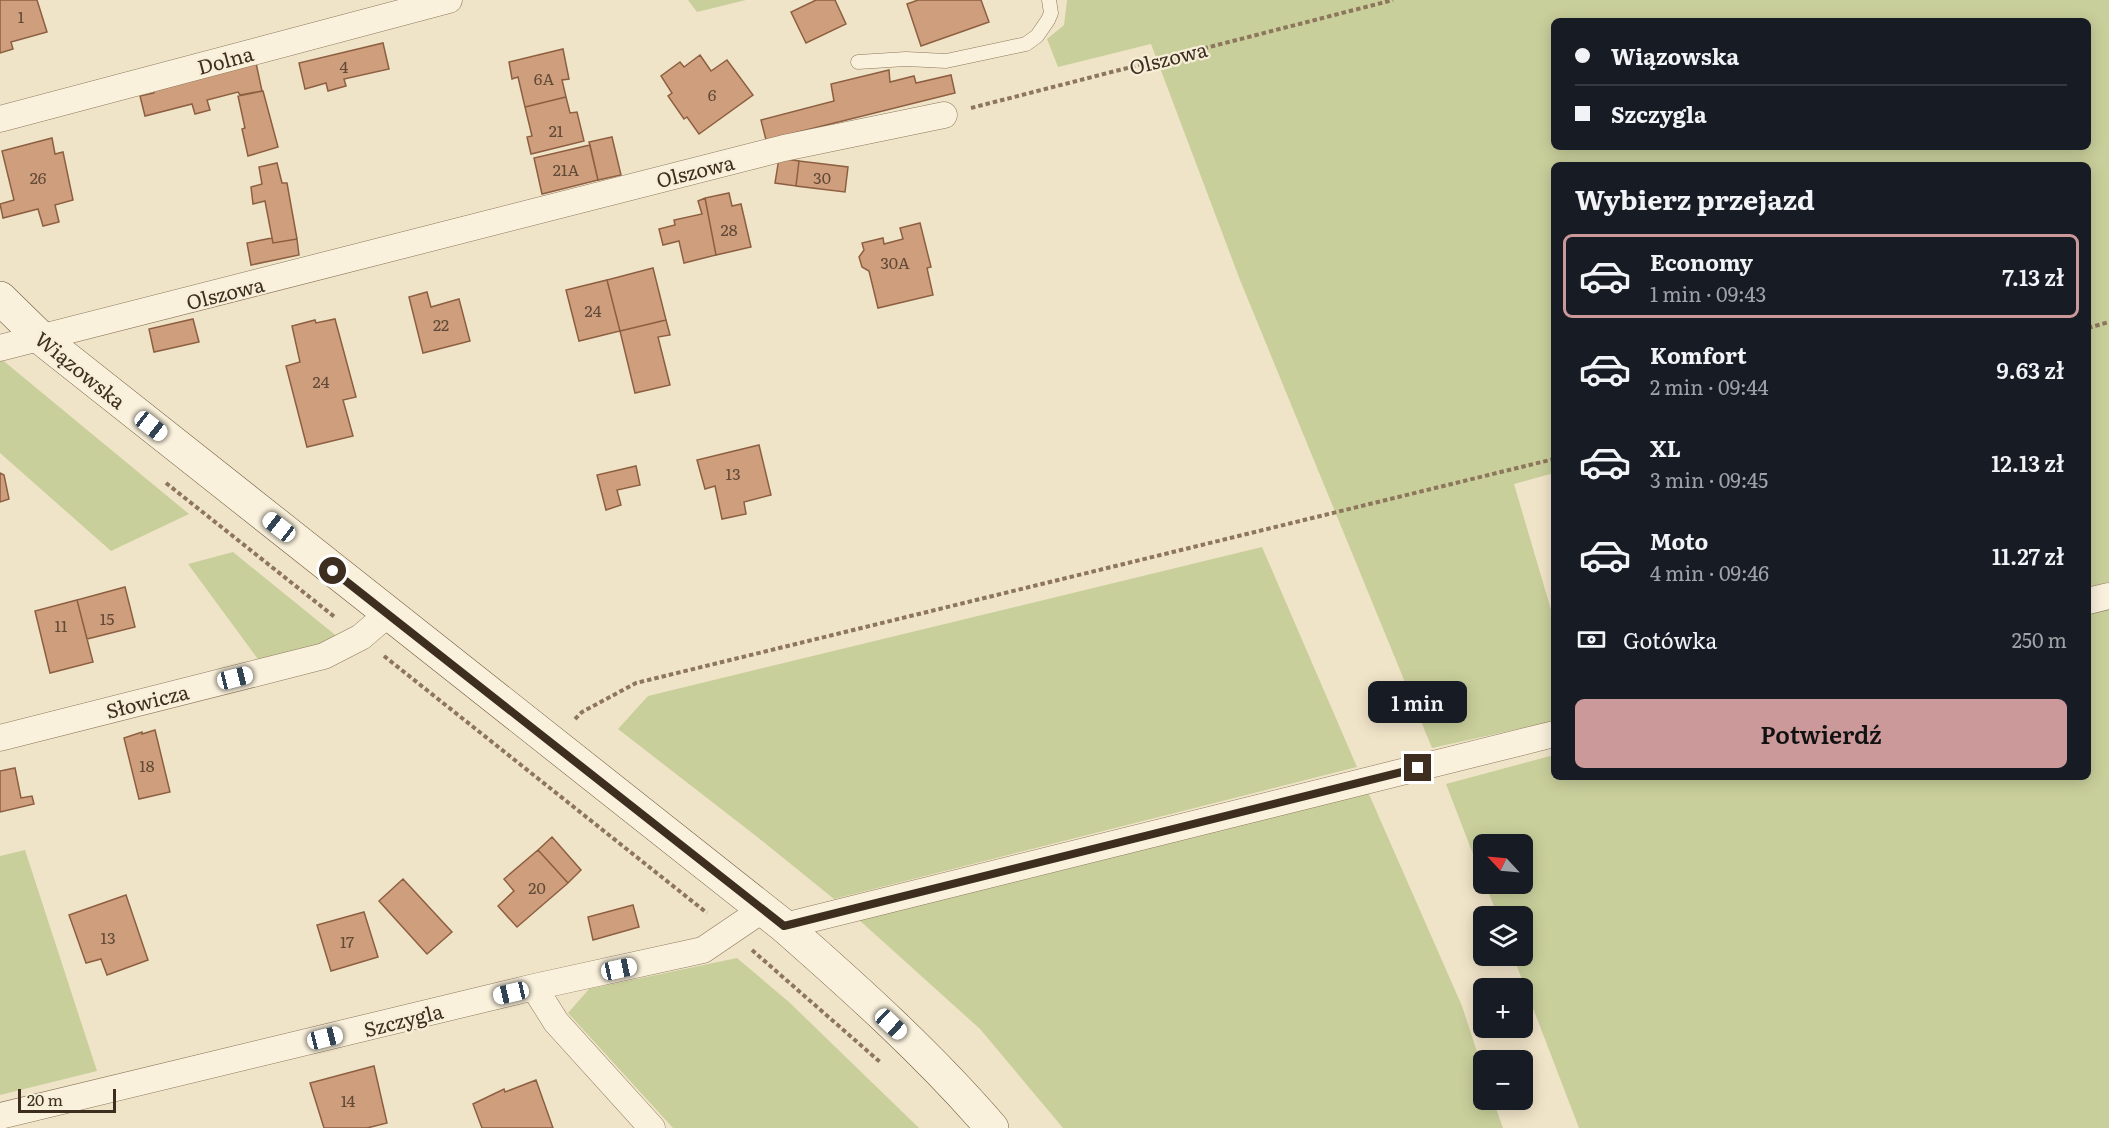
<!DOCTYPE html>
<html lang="pl">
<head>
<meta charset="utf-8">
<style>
  :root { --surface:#171b24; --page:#20242c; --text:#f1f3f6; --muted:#9ea1a6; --line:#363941; --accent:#cc999b }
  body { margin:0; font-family:Literata,serif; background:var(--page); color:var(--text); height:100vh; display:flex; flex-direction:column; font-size:22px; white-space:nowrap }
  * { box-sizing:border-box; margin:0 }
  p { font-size:20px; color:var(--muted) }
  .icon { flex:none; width:33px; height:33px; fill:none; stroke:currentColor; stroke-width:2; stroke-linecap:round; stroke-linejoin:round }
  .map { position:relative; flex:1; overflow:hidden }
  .panel { position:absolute; left:1551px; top:162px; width:540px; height:618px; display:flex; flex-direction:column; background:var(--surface); border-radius:9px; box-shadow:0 3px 15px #0003 }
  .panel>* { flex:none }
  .hud { position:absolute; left:1551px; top:18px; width:540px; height:132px; border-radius:9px; box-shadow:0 3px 15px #0003; display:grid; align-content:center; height:132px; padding:0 24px; background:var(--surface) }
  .needle { width:39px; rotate:296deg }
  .tools { position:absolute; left:1473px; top:834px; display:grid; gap:12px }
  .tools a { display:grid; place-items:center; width:60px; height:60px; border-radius:9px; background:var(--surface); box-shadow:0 3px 15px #0003; font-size:30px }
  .scale { position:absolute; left:18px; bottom:15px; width:98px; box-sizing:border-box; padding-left:6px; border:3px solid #3d2e20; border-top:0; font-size:16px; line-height:21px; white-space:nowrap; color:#3d2e20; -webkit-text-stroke:4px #f7eed8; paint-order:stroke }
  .end { position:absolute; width:27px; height:27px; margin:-14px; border:8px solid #3d2e20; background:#fff; box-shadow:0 0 0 3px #fff }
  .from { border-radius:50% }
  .bubble { position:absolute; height:42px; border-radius:9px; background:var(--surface); box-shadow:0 3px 15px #0003; font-size:20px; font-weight:600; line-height:42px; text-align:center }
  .car { position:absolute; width:18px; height:36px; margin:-18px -9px; border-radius:8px; box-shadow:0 0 4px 2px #0007; background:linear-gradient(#fff 24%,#345 0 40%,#fff 0 76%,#345 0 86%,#fff 0) }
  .hud b { display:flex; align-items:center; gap:21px; height:57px; font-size:22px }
  .hud b+b { border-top:2px solid var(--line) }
  .hud i { width:15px; height:15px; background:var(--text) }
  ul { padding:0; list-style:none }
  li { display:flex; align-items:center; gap:18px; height:84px; margin:0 12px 9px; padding:0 12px; border:3px solid transparent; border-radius:9px }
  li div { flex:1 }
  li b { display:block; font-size:22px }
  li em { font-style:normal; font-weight:600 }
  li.active { border-color:var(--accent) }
  li>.icon { width:54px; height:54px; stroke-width:1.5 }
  h2 { padding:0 24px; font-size:27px; line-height:72px }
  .pay { display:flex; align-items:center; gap:15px; height:66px; padding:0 24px; font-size:22px }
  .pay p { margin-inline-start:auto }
  .button { display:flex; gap:12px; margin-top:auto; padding:12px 24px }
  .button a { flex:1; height:69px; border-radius:9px; background:var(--accent); color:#111; font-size:24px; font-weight:600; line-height:69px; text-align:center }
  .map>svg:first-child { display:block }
</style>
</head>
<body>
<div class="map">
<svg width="2109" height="1128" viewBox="0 0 2109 1128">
  <rect width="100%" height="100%" fill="#f0e4c8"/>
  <path fill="#c9cf9b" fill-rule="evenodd" d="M688 0H746L697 12Z
    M1067 0H2109V582L2088 588V165H1554V473L1514 484 1554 620V721L1432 748 1240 280 1151 44 1058 67 1047 39 1064 25ZM1554 21H2088V147H1554Z
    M0 358 189 514 111 551 0 453Z
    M1262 547 1357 767 834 899 756 836 618 729 648 696Z
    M233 552 339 638 318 647 260 662 188 564Z
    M2109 608V1128H1579L1513 956H1522V916H1498L1485 884H1522V844H1484L1483 880 1446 784 1554 755V777H2088V613Z
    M1368 792 1462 1006 1483 1070 1484 1100H1493L1503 1128H1063L980 1029 858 919Z
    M25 850 97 1071 0 1095V856Z
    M737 958 789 1002 919 1128H673L568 1013 589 989Z"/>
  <path fill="#cf9f7d" stroke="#8d5f41" stroke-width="1.5" d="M0 0H37L47 32 11 42 13 49 0 53Z
    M816 0H835L846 24 806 43 791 12Z
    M918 0H981L989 22 921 46 907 4Z
    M383 43 389 69 344 79 346 86 328 91 326 83 305 89 299 63Z
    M563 49 569 79 562 80 566 97 525 107 518 77 512 79 509 62Z
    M700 55 711 71 727 60 753 95 699 134 687 117 684 119 668 96 672 93 661 76 680 62 684 67Z
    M256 63 262 91 240 95 238 92 207 100 210 110 195 114 192 104 145 116 140 96 154 93 153 88Z
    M889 70 890 82 914 76 916 83 951 75 955 93 766 140 761 120 834 101 831 84Z
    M263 91 278 147 248 156 242 129 245 128 238 96Z
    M566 97 570 113 577 112 584 141 531 154 527 137 532 136 525 107Z
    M612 137 621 175 598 180 589 142Z
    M52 138 55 154 63 152 73 200 55 205 59 222 43 226 38 209 3 218 0 204 14 200 2 151Z
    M590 145 598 180 542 194 534 158Z
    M779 158 799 161 796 186 775 183Z
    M799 161 848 167 845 192 796 186Z
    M277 163 282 183H287L297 239 273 243 265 201 253 204 251 187 262 184 259 167Z
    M729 193 732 206 741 204 751 247 716 255 705 198Z
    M705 198 716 255 684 263 679 241 663 245 659 229 675 225 674 220 702 214 698 201Z
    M920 223 931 267 927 268 933 295 878 308 869 271 862 267 859 257 864 250 862 243 883 238 884 244 903 239 900 228Z
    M272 238 273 243 297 239 299 255 251 265 247 243Z
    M653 268 666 320 620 331 607 280Z
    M607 280 620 331 579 341 566 290Z
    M427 292 431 307 459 299 470 341 423 353 409 297Z
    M193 319 199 342 154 352 149 329Z
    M335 319 356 397 343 400 353 436 307 447 286 366 300 362 292 326 315 320 316 323Z
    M666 320 670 335 658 337 670 385 635 393 620 331Z
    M759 445 771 495 744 502 746 514 722 519 715 486 705 489 697 460Z
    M636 466 640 485 617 490 621 505 606 510 597 475Z
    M0 473 4 475 9 499 0 502Z
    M125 587 135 627 87 639 77 600Z
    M77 600 93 662 50 673 35 611Z
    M155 730 170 792 139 799 124 738 142 732V734Z
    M15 768 21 798 32 796 34 804 0 812V771Z
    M552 837 581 870 568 883 538 850Z
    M538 850 568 883 517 927 498 906 514 891 504 879Z
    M403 879 452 932 427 954 379 901Z
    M126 895 148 960 107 975 101 959 86 963 69 915Z
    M633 905 639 927 593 940 588 917Z
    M364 912 378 957 331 971 317 925Z
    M374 1066 387 1123 367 1128H324L310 1083Z
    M536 1080 553 1128H482L473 1104 504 1089 505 1092Z"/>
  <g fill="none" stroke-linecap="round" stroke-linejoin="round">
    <defs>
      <path id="service" d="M858 62 906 59 946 61 1026 44 1037 36 1048 20 1051 13 1049 0"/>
      <path id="minor" d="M0 119 449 0
        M0 348 784 148 944 115
        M2088 601 2109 596
        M0 738 324 656 361 637 388 614
        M784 926 1554 734
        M534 987 556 1022 652 1128
        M0 1116 534 987 703 950 762 910"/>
      <path id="secondary" d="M0 298 42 339 784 926C857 990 929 1055 992 1128"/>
    </defs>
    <use href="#service" stroke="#8d765c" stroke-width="15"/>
    <use href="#minor" stroke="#8d765c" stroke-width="27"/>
    <use href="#secondary" stroke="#6f573f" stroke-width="34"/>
    <path stroke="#8d765c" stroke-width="4" stroke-dasharray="4.5 3" stroke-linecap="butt" d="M971 108 1393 0
      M2088 328 2109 322
      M166 483 336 618
      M384 656 707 913
      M575 719 582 712 636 683 1554 459
      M752 950 880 1062"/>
    <use href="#service" stroke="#faf1dc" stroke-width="14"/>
    <use href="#minor" stroke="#faf1dc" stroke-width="26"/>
    <use href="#secondary" stroke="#faf1dc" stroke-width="33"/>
  </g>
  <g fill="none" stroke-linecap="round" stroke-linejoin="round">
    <path stroke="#3d2e20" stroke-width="8" d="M333 571 784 926 1418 768"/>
  </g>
  <g text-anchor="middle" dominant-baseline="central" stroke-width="4.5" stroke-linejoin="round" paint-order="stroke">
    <g font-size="16" fill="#624a37">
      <text x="21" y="16">1</text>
      <text x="344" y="66">4</text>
      <text x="544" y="78">6A</text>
      <text x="712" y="94">6</text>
      <text x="556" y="130">21</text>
      <text x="566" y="169">21A</text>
      <text x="38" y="177">26</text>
      <text x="822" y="177">30</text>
      <text x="729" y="229">28</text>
      <text x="895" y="262">30A</text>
      <text x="593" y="310">24</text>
      <text x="441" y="324">22</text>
      <text x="321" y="381">24</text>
      <text x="733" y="473">13</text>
      <text x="107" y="618">15</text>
      <text x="61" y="625">11</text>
      <text x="147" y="765">18</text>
      <text x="537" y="887">20</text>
      <text x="108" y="937">13</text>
      <text x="347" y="941">17</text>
      <text x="348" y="1100">14</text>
    </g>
    <g font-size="20" fill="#3d2e20" stroke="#f7eed8">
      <text transform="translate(1168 57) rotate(-14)">Olszowa</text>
      <text transform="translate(225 59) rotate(-15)">Dolna</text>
      <text transform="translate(695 170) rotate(-14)">Olszowa</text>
      <text transform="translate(225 292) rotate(-14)">Olszowa</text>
      <text transform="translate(81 369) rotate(39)">Wiązowska</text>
      <text transform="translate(147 700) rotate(-14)">Słowicza</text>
      <text transform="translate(403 1019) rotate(-14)">Szczygla</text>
    </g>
  </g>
</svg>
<div class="tools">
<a><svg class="needle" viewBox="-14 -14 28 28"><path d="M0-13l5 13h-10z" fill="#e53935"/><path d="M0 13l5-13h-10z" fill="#9ea1a6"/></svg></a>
<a><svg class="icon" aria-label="layers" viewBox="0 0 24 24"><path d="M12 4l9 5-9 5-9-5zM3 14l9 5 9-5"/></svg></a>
<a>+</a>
<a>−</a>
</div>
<div class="scale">20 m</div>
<i class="end from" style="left:333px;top:571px"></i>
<i class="end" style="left:1418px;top:768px"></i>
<div class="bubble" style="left:1368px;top:681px;width:99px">1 min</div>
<i class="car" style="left:151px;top:426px;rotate:128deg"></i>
<i class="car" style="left:279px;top:527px;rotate:308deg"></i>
<i class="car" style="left:235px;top:678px;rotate:76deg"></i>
<i class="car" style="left:619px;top:969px;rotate:78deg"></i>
<i class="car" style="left:511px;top:993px;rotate:257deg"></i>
<i class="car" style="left:891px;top:1024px;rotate:133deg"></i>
<i class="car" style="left:325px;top:1038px;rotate:76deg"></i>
<div class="hud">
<b><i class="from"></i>Wiązowska</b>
<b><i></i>Szczygla</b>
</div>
<section class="panel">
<h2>Wybierz przejazd</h2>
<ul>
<li class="active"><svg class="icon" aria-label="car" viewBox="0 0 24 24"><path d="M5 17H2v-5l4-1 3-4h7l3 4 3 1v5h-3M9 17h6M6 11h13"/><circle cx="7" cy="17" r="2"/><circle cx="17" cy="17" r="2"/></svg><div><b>Economy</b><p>1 min · 09:43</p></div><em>7.13 zł</em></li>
<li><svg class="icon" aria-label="car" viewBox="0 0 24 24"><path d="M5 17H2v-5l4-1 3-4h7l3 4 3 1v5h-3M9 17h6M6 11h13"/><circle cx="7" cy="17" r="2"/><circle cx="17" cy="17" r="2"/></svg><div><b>Komfort</b><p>2 min · 09:44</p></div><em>9.63 zł</em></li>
<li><svg class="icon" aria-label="car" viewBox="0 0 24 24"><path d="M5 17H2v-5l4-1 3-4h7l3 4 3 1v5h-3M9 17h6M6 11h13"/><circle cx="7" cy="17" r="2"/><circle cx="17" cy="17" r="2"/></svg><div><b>XL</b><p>3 min · 09:45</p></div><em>12.13 zł</em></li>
<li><svg class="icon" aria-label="car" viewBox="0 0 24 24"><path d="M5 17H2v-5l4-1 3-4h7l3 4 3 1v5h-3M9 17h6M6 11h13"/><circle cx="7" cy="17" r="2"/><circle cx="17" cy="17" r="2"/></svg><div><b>Moto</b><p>4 min · 09:46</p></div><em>11.27 zł</em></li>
</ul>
<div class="pay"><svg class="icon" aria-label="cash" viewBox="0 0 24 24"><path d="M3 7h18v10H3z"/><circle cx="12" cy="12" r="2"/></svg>Gotówka<p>250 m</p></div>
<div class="button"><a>Potwierdź</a></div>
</section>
</div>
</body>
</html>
